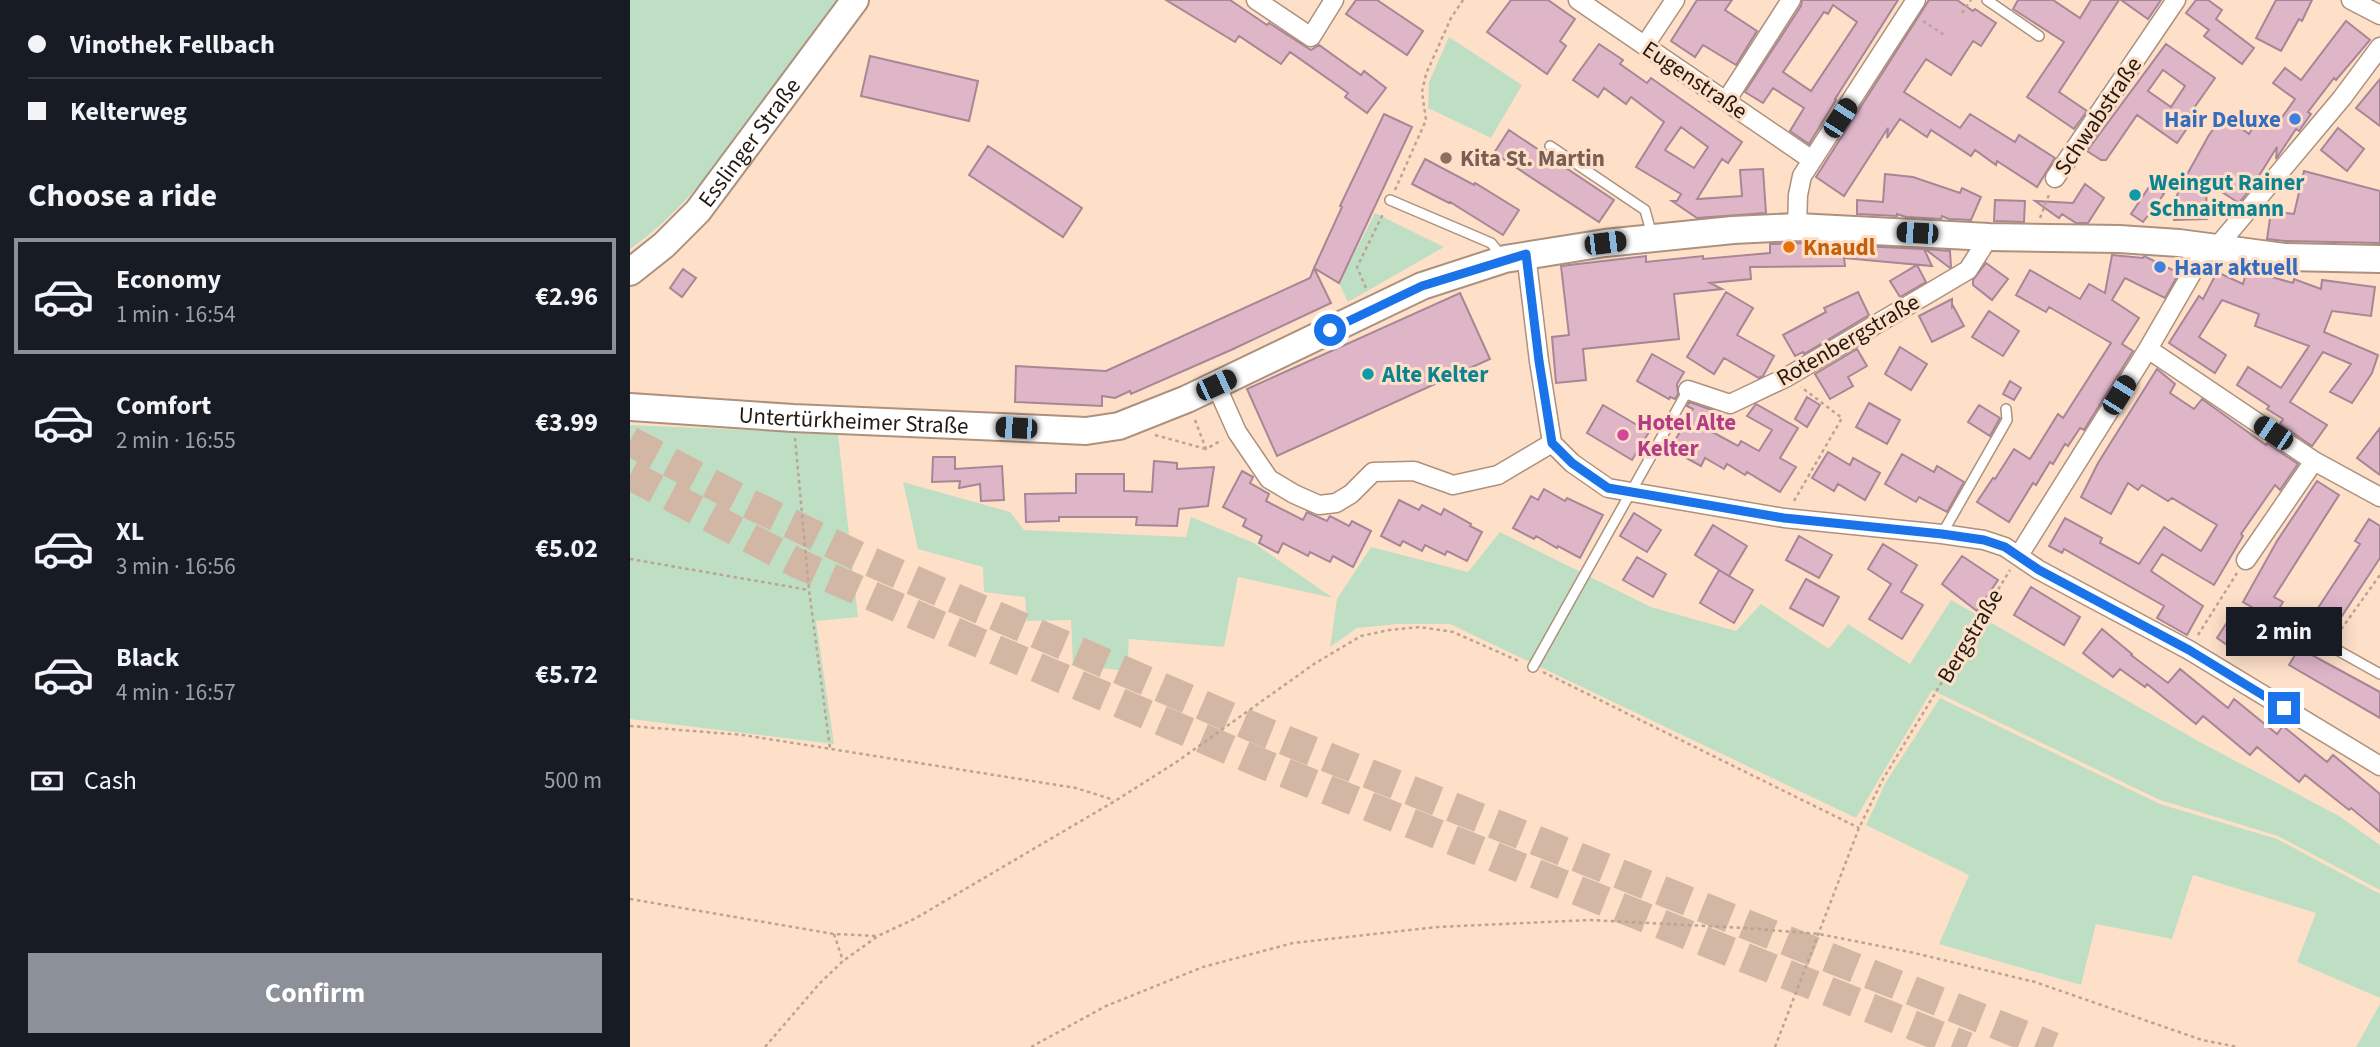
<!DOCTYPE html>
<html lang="en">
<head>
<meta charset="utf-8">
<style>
  :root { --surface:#171b24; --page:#242831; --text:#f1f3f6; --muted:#9ea1a6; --line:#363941; --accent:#8c9099 }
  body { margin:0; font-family:"Source Sans 3",sans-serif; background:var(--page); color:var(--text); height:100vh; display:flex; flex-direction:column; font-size:26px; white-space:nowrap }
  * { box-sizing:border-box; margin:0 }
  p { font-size:23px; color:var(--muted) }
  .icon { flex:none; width:38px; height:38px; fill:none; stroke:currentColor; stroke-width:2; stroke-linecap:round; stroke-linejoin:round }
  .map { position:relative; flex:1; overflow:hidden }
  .sheet { display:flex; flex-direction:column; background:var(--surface); width:630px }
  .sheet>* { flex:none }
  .hud { display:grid; align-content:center; height:154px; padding:0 28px; background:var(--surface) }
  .end { position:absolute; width:32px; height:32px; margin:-16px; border:9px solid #1a73e8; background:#fff; box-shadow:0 0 0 4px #fff }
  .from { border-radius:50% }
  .bubble { position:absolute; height:49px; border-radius:0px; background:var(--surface); box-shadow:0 4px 18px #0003; font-size:23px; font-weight:700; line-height:49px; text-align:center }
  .car { position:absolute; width:21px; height:42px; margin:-21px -10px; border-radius:9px; box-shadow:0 0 5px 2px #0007; background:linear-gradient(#222 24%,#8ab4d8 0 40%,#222 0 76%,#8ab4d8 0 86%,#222 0) }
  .hud b { display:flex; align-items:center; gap:24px; height:66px; font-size:26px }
  .hud b+b { border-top:2px solid var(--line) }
  .hud i { width:18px; height:18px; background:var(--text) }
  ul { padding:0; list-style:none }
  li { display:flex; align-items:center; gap:21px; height:116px; margin:0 14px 10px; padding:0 14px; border:4px solid transparent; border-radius:0px }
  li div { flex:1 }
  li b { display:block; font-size:26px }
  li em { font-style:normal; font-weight:700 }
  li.active { border-color:var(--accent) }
  li>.icon { width:63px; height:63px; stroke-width:1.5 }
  h2 { padding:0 28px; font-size:32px; line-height:84px }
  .pay { display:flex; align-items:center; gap:18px; height:77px; padding:0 28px; font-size:26px }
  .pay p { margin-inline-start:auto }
  .cta { display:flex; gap:14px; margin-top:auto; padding:14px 28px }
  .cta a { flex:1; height:80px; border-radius:0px; background:var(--accent); color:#fff; font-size:28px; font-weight:700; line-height:80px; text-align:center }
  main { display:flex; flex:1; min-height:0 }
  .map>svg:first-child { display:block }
</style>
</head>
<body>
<main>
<section class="sheet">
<div class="hud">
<b><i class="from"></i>Vinothek Fellbach</b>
<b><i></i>Kelterweg</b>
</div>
<h2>Choose a ride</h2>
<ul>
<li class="active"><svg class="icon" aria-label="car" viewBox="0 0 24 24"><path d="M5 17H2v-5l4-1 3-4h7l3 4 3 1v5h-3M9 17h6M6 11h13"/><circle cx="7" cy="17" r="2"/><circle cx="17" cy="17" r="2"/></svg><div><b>Economy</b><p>1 min · 16:54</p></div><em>€2.96</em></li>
<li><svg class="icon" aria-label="car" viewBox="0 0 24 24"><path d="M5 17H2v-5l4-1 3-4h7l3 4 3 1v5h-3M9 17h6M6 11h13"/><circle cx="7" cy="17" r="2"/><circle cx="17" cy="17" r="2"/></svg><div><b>Comfort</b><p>2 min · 16:55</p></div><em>€3.99</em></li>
<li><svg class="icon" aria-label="car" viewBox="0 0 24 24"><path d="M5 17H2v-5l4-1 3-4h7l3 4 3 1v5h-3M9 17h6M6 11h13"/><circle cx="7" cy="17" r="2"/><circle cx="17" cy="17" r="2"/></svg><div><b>XL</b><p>3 min · 16:56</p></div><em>€5.02</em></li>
<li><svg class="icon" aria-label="car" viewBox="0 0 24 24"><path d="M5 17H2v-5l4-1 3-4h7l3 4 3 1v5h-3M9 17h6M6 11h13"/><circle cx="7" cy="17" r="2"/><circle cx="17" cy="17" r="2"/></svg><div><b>Black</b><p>4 min · 16:57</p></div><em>€5.72</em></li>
</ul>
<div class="pay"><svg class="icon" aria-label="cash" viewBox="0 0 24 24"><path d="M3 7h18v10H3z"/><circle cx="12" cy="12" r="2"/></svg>Cash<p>500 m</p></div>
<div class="cta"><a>Confirm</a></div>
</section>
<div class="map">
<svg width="1750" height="1047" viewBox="0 0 1750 1047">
  <rect width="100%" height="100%" fill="#fee0c9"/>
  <path fill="#bfdfc5" d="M0 0H209C179 44 147 87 114 129 79 174 47 216 0 249Z
    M819 37 892 85 861 138 798 108 799 82Z
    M745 213 814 247 718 302 709 283Z
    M0 425 208 434 228 617 186 621 204 744 0 719Z
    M273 482 380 512 394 530 556 537 561 517 624 543 703 598 608 577 594 647 499 639 497 671 443 665 441 620 397 621 395 597 354 592 353 567 288 549Z
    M870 532 1021 607 1106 631 1131 604 1199 649 1218 624 1280 664 1321 600 1570 742 1709 816 1750 845V890L1648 836 1530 800 1302 690 1226 818 820 624H768L727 628 700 647 707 599 741 547 838 572Z
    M1310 698 1530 804 1647 839 1750 894V998L1667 962 1686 913 1563 875 1542 939 1466 924 1451 985 1309 944 1339 875 1236 825 1256 782Z
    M1750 1004V1047H1726Z"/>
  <path fill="#dfb5c8" stroke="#a78695" stroke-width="2" fill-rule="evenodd" d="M536 0H600L637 25 639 23 681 50 689 45 731 75 734 71 756 88 737 113 715 97 718 93 660 52 651 64 609 36 605 42Z
    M726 0H747L793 31 777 55 716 14Z
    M881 0H918L945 19 930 41 936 46 917 74 857 32Z
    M1067 0H1102L1095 10 1127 31 1106 65 1073 45 1065 57 1041 41Z
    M1172 0H1268L1205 99 1206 100 1179 144 1160 131 1174 108 1143 88 1133 103 1115 92 1171 6ZM1203 5 1227 22 1181 91 1153 72 1194 12 1198 14Z
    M1299 0H1327L1343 11 1345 9 1366 23 1351 46 1343 41 1321 75 1296 59 1274 92 1330 128 1340 114 1385 142 1389 135 1425 158 1407 187 1367 161 1366 165 1345 150 1341 156 1301 130 1297 137 1270 119 1257 138 1258 128 1214 196 1186 177Z
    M1388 0H1423L1450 18 1461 0H1489L1429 92 1457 111 1444 129 1397 97 1434 42 1383 9Z
    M1491 0H1531L1518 19Z
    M1566 0H1578L1592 10 1586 19 1624 48 1612 64 1574 36 1579 30 1556 13Z
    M1646 0H1682L1672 21 1669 19 1651 51 1626 38Z
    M1716 21 1740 40 1706 80 1704 78 1678 112 1681 114 1669 131 1666 129 1646 159 1647 147 1622 187 1609 203 1576 182 1577 219 1544 220 1543 204 1554 180 1579 135 1594 115 1619 134 1631 114 1648 123 1665 99 1643 83 1655 68 1671 80Z
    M969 44 993 60 990 64 1017 83 1021 78 1112 142 1098 163 1092 159 1067 199 1112 196 1110 170 1133 169 1136 213 1067 218 1042 201H1047L1051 194 1006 167 1034 122 1001 97 996 104 974 88 968 97 943 80ZM1051 127 1078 147 1064 168 1035 150Z
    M1536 44 1585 78 1557 118 1562 121 1547 143 1507 115 1476 160H1471L1457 151ZM1533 70 1555 86 1541 107 1518 91Z
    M240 56 348 81 339 121 231 96Z
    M1750 79V126L1726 108Z
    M754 114 782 127 709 283 684 268 712 207 710 206Z
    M1708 128 1734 149 1717 171 1691 150Z
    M879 130 984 200 969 222 864 153Z
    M358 146 452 208 433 237 339 175Z
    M795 159 844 185 845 183 889 210 873 235 820 202 819 203 782 184Z
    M1674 171 1750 191V243L1655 241 1637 239 1641 211 1664 214Z
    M1255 174 1283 177 1330 193 1332 188 1351 197 1341 220 1319 219 1312 216 1311 219 1276 217 1267 214V216L1227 214V200L1253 202Z
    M1455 184 1474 198 1458 223H1446L1432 214 1429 218 1405 201 1443 203Z
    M1521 184 1534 194 1513 222 1501 214Z
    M1365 200 1395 201 1394 222 1364 221Z
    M1167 243 1294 249 1302 266 1214 258 1215 266 1120 267 1121 279 1080 283 1092 289 1044 294 1049 339 953 349 956 380 926 383 922 337 939 335 931 266 1016 256V262L1073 256V259L1140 253V244Z
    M1295 249 1320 251 1321 267 1320 268Z
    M1482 255 1513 258 1514 256 1549 273 1535 298 1495 278 1482 300 1509 318 1492 344 1503 351 1454 430 1450 428 1438 446 1435 444 1423 464 1420 462 1406 485 1403 483 1379 522 1347 502 1363 478 1365 479 1384 449 1400 459 1428 414 1433 418 1481 343 1419 307 1416 312 1386 295 1400 270 1450 299 1459 284 1475 293Z
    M1356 263 1378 279 1362 300 1343 285V280Z
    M1287 265 1296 282 1270 297 1260 281Z
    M684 268 701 303 601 350 501 394 500 391 485 398 472 396V406L385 402 386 366 476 371 680 278Z
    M53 269 66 278 52 297 40 288Z
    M1617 270 1663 283 1664 279 1691 289 1692 280 1745 287 1741 316 1702 311 1694 332 1748 355 1742 373 1722 403 1700 392 1721 364 1693 352 1660 402 1697 425 1682 446 1650 424 1653 419 1637 409 1639 406 1607 385 1618 367 1651 388 1679 346 1625 326 1629 314 1592 300 1569 337 1596 355 1585 373 1539 343 1569 296 1573 299 1587 272 1613 284Z
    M1096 292 1123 308 1107 335 1144 356 1133 376 1129 378 1094 358 1084 374 1057 357Z
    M1228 292 1239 315 1174 354 1173 352 1165 356 1153 335 1196 312 1194 308Z
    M830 293 860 359 647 456 617 389Z
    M1322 299V307L1323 306 1334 326 1302 342 1289 316Z
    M1359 311 1389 331 1373 356 1342 337Z
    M1270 347 1297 364 1281 390 1255 374Z
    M1227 349 1237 366 1218 377 1223 386 1200 399 1185 374Z
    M1022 354 1054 372 1047 384 1048 394 1045 399 1040 397 1039 399 1007 381Z
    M1527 369 1545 384 1540 393 1564 409 1572 399 1636 445 1637 443 1668 464 1650 490 1645 485 1611 534 1613 536 1584 585 1532 554 1521 571 1573 606 1557 635 1527 618 1534 606 1434 549 1432 553 1419 546 1435 518 1472 538 1470 543 1509 564 1534 527 1571 551 1587 525 1542 498 1538 501 1512 485 1508 490 1498 483 1481 514 1451 497 1468 463Z
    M1380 381 1391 388 1384 400 1373 394Z
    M1177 397 1190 405 1177 427 1165 419Z
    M1059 402 1085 411 1075 428 1108 446 1111 441 1129 451 1142 430 1117 416 1126 404 1168 428 1150 458 1166 467 1150 492 1117 472 1115 475 1097 464 1094 469 1075 458 1071 466 1040 449 1063 409 1057 406Z
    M1239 403 1270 420 1257 444 1226 427Z
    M973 405 1019 432 1002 460 957 433Z
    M1349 405 1370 418 1360 436 1338 422Z
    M1750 428V475L1727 458Z
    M1198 452 1220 465 1223 458 1250 473 1235 500 1208 484 1204 491 1182 478Z
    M1272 454 1304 472 1307 466 1334 482 1317 512 1289 497 1286 502 1255 484Z
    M303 457H325V469L372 466 374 500 351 501 350 484 329 488 330 481 302 482Z
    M524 461 547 463V469L584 467 578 506 549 509 547 526 506 525 507 517H429V521L396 522 395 494 446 493V474H494V491L522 492Z
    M612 471 623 477 620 483 639 494 636 501 673 520 677 512 697 521 700 516 719 526 722 521 741 531 723 567 703 556 700 562 680 552 678 556 653 543 648 553 629 543 632 536 613 526 616 519 593 507Z
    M1687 481 1709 495 1644 597 1653 602 1643 619 1613 602 1647 541Z
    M914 489 935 501 937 498 973 515 950 558 928 546 927 548 906 536 904 539 883 528 901 496 908 500Z
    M769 500 789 510 792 505 811 515 814 509 841 524 840 526 852 532 837 561 817 551 815 555 795 545 792 551 773 541 770 546 751 536Z
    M1004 513 1031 530 1017 552 990 536Z
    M1739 519 1750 526V558L1708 622 1688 608 1730 544 1725 541Z
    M1083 525 1117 546 1099 576 1065 555Z
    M1169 536 1202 555 1189 578 1156 560Z
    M1253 544 1287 565 1271 592 1293 605 1272 639 1239 619 1261 584 1238 569Z
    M1332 556 1368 580 1347 611 1312 584Z
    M1007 557 1036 574 1023 597 993 580Z
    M1089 570 1123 590 1104 623 1070 603Z
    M1176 579 1209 597 1193 626 1160 608Z
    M1401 587 1450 617 1434 645 1384 615Z
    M1598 621 1620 636 1609 653 1587 638Z
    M1472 629 1502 654 1501 655 1538 683 1550 669 1598 708 1604 699 1647 734 1653 726 1697 762 1703 755 1750 794V832L1721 808 1719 810 1675 775 1669 782 1627 747 1620 755 1573 716 1566 724 1517 684 1515 687 1490 669 1483 677 1453 653Z
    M1669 648 1750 692V718L1659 665Z"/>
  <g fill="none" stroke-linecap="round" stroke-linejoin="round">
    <path stroke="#d2b8a4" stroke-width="30" stroke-dasharray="30 15" stroke-linecap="butt" d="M0 441 114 501 232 558 637 733 1423 1047
      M0 475 169 564 338 638 628 762 1337 1047"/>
    <defs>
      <path id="service" d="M1357 0 1409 36
        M920 146 1015 210 1022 235
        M760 200 861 243 871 255
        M1312 534 1377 420 1376 409
        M1700 646 1750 674
        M903 667 1058 390"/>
      <path id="minor" d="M626 0 681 37 704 0
        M948 0 1182 160
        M1721 0 1750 15
        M1015 45 1045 0
        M1096 101 1161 0
        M1425 178 1546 0
        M1167 227 1168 195 1172 176 1286 0
        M1586 248 1712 98 1750 47
        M896 254 909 361 922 443 942 463 978 488 1154 518 1312 534 1354 540 1375 547 1409 570 1559 650 1750 766
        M1518 349 1684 461 1750 497
        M586 385 607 432 639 479 664 494 689 505 706 503 721 494 743 472 784 471 823 485 868 475 922 443
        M1058 390 1100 404 1157 377 1338 270 1359 237
        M1389 555 1518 349 1577 247
        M1616 560 1684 461"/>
      <g id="secondary">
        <path id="s1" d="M0 272 34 245 68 211 225 0"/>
        <path id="s2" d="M0 407 163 418 414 429 456 431 489 426 557 399 792 286 875 259 975 243 1103 230 1167 227 1359 237 1489 239 1549 243 1654 257 1750 259"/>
      </g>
    </defs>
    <use href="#service" stroke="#ad917c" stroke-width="12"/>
    <use href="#minor" stroke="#ad917c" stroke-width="21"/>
    <use href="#secondary" stroke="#ad917c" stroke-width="30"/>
    <path stroke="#bba491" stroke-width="2.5" stroke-dasharray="3.5 3.5" stroke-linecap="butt" d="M1332 13 1341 0
      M1293 21 1316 36
      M765 190 796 120 792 92 796 74 821 18 833 0
      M1410 218 1420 192
      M736 288 727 267 754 212
      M565 420 576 449 592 440
      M525 435 576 449
      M165 438 179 590 200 748
      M1164 501 1212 418 1171 387
      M0 559 179 590
      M1568 635 1607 573
      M1707 635 1750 575
      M913 672 1229 828
      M0 726 113 735 446 788 484 800
      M0 899 204 934 248 936
      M204 934 213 961
      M135 1047 189 984 213 961 248 936 286 918 485 801 545 763 684 664 731 636 759 630 790 627 823 632 891 662
      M401 1047 476 1006 573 967 663 943 807 927 960 920 1115 928 1189 934 1280 952 1405 982 1572 1040 1608 1047
      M1145 1047 1229 828 1253 779 1380 570"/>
    <use href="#service" stroke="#fff" stroke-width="9"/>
    <use href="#minor" stroke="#fff" stroke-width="18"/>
    <use href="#secondary" stroke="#fff" stroke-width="26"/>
  </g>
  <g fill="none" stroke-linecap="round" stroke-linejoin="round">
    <path stroke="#1a73e8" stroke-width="9" d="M700 330 792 286 896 254 909 361 922 443 942 463 978 488 1154 518 1312 534 1354 540 1375 547 1409 570 1559 650 1654 708"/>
  </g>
  <g fill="#3f7fe0" stroke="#fee0c9" stroke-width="2.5">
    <circle cx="1665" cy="119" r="7"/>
    <circle cx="1530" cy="267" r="7"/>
  </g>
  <circle fill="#8d6e63" stroke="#fee0c9" stroke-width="2.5" cx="816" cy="158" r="7"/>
  <g fill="#0f9aa8" stroke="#fee0c9" stroke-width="2.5">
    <circle cx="1505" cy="195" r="7"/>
    <circle cx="738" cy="374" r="7"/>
  </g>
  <circle fill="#e8710a" stroke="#fee0c9" stroke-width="2.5" cx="1159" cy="247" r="7"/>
  <circle fill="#d1479c" stroke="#fee0c9" stroke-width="2.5" cx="993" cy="435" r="7"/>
  <g text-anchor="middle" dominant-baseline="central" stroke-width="6" stroke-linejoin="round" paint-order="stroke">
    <g font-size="23" fill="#231911" stroke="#fee0c9">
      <text transform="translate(1065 80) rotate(34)">Eugenstraße</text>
      <text transform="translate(1468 116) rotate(-56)">Schwabstraße</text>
      <text stroke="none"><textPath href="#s1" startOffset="177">Esslinger Straße</textPath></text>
      <text transform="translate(1218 340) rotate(-30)">Rotenbergstraße</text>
      <text stroke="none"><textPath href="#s2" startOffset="224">Untertürkheimer Straße</textPath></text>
      <text transform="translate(1340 636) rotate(-59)">Bergstraße</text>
    </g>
    <g font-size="23" font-weight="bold" fill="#366cbe" stroke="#fee0c9" text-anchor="end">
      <text x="1651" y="119">Hair Deluxe</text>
      <text x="1544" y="267" text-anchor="start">Haar aktuell</text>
    </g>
    <g font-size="23" font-weight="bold" fill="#785e54" stroke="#fee0c9" text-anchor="start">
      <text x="830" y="158">Kita St. Martin</text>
    </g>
    <g font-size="23" font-weight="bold" fill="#0d838f" stroke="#fee0c9" text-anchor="start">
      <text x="1519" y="182">Weingut Rainer<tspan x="1519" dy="26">Schnaitmann</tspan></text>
      <text x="752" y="374">Alte Kelter</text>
    </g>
    <g font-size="23" font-weight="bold" fill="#c56008" stroke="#fee0c9" text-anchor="start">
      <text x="1173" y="247">Knaudl</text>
    </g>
    <g font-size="23" font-weight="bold" fill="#b23c85" stroke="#fee0c9" text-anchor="start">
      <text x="1007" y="422">Hotel Alte<tspan x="1007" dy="26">Kelter</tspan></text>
    </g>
  </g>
</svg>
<i class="end from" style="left:700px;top:330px"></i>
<i class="end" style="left:1654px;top:708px"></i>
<div class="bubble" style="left:1596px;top:607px;width:116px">2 min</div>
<i class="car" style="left:1210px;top:118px;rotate:33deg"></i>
<i class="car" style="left:1287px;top:233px;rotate:273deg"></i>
<i class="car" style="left:975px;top:243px;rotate:83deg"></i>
<i class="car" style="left:586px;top:385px;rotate:65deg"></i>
<i class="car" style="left:1489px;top:395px;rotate:32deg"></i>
<i class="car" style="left:386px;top:428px;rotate:273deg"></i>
<i class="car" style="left:1643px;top:433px;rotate:304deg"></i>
</div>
</main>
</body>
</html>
